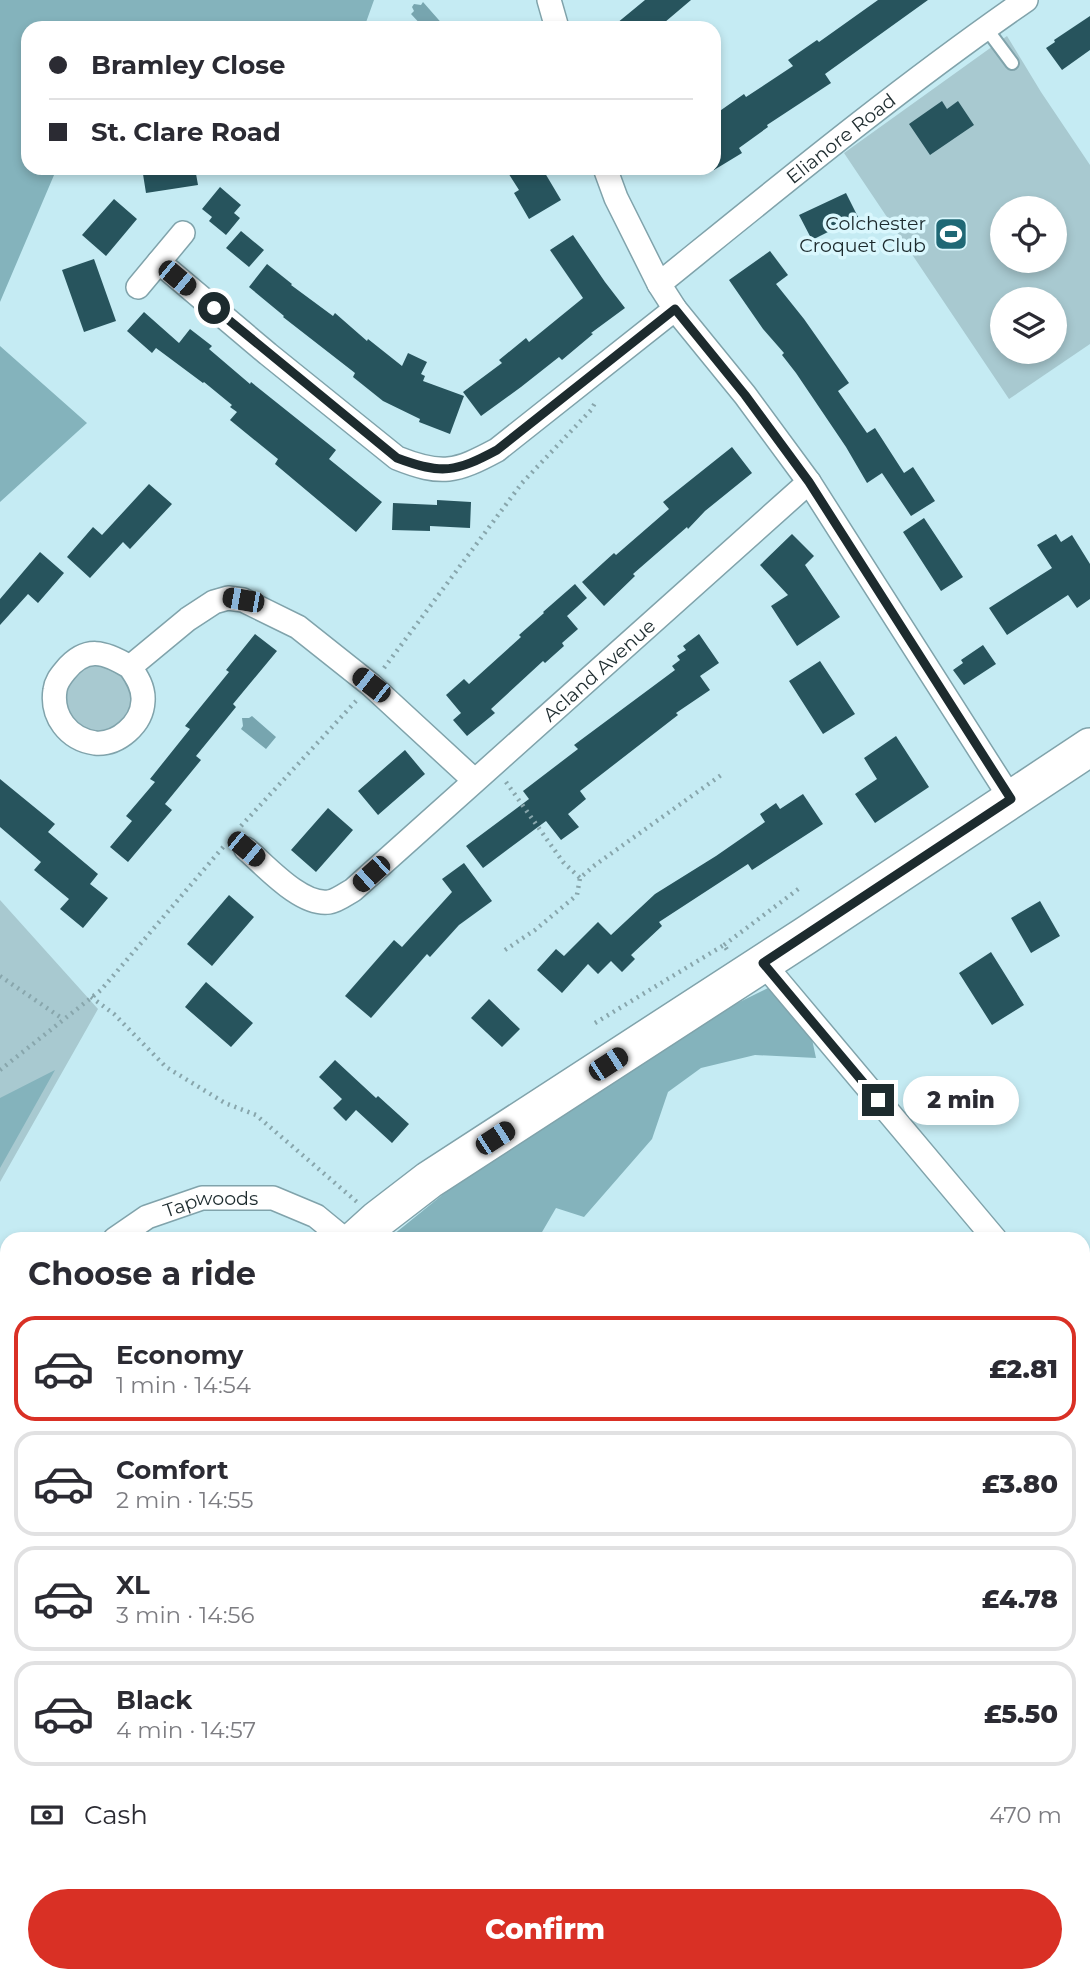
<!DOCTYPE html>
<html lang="en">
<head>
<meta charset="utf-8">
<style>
  :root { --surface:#fff; --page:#f2f2f3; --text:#2b2b33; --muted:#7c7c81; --line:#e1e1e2; --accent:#d93025 }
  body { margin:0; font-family:Montserrat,sans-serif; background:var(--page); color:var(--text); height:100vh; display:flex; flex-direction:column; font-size:26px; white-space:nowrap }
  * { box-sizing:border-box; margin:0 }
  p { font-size:23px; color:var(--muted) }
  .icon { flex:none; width:38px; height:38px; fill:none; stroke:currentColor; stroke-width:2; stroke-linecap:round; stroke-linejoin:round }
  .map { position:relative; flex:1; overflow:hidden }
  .side { position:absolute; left:0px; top:1232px; width:1090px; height:751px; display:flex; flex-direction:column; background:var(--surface); border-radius:21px 21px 0 0; box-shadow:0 4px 10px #0003 }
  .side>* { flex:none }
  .top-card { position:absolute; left:21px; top:21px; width:700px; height:154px; border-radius:21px; box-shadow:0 4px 10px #0003; display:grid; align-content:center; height:154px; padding:0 28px; background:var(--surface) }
  .controls { position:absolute; left:990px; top:196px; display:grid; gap:14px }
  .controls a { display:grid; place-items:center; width:77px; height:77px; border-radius:50%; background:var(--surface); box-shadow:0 4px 10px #0003; font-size:35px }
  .end { position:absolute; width:32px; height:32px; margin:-16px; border:9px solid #1d2b2e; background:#fff; box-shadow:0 0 0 4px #fff }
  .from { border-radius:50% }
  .bubble { position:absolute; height:49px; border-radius:24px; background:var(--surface); box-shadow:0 4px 10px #0003; font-size:23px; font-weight:800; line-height:49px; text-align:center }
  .car { position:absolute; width:21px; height:42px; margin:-21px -10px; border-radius:9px; box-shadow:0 0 5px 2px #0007; background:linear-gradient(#222 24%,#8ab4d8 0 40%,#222 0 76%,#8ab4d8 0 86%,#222 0) }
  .top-card b { display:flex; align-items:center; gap:24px; height:66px; font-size:26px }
  .top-card b+b { border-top:2px solid var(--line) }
  .top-card i { width:18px; height:18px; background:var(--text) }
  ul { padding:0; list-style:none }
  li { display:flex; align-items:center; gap:21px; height:105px; margin:0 14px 10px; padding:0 14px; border:4px solid var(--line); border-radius:21px }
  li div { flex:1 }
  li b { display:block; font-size:26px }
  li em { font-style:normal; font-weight:800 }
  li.on { border-color:var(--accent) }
  li>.icon { width:63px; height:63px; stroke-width:1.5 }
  h2 { padding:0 28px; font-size:32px; line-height:84px }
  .pay { display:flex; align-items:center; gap:18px; height:77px; padding:0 28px; font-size:26px }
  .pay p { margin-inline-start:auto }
  .cta { display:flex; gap:14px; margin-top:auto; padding:14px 28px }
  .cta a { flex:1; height:80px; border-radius:42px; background:var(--accent); color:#fff; font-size:28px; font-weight:800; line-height:80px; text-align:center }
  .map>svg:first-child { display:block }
</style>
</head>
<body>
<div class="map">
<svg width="1090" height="1982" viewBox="0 0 1090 1982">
  <rect width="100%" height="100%" fill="#c5ebf3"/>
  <path fill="#a8c9d0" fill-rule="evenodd" d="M1007 36 1041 92 1090 165V344L1009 399 844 153ZM1003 208H1055V261H1003ZM1003 299H1055V352H1003Z
    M116 664 136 696 128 721 97 735 66 718 62 684 78 665Z
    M0 900 98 1009 0 1182Z
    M0 1871 7 1877V1976H125L132 1982H0Z
    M441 1976H514L520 1982H433Z"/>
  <path fill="#84b3bc" d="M0 0H374L364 28H28V168H57L0 302Z
    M0 346 87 423 0 502Z
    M772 986 809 1025 816 1058 755 1055 701 1068 668 1092 652 1139 584 1217 556 1208 538 1239H388L457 1183 703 1020Z
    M55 1070 0 1168V1098Z
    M1083 1860 1090 1868V1982H520L514 1976H1083Z
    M363 1976H441L433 1982H314L318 1978 354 1980Z"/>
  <path fill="#77a5af" d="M423 2 445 27 443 28H424L411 14 414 11 412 7 414 4 421 5Z
    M252 716 276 737 266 749 241 729 243 726 242 718H249Z"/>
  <path fill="#27545d" d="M645 0H691L658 28H611Z
    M878 0H928L825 74 831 83 767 125 768 127 739 148 742 153 714 170V115L744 94 746 97 793 66 788 60 817 40 819 42Z
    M1090 16V50L1062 70 1046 48 1055 42 1054 40Z
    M942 101 947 109 958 101 974 125 930 155 909 124Z
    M142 168H195L198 185 146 193Z
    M505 168H542L561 200 529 219 514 193 519 190Z
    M220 187 241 205 234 213 240 218 226 235 209 221 212 217 202 209Z
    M846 193 858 217 812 240 799 215Z
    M114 199 137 219 106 256 82 235Z
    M241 231 264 250 249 267 226 248Z
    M573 235 605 282 625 308 591 333 593 334 562 360 559 357 521 387 481 416 463 392 502 363 499 360 526 338 529 342 583 298 550 250Z
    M770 251 788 275 776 284 804 319 849 383 838 391 867 433 875 428 904 473 913 467 935 501 911 516 882 473 867 483 846 447 796 373 782 355 784 353 763 329 729 280Z
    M94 259 116 321 84 332 62 270Z
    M267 264 292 284 291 285 333 316 335 313 367 341 368 339 402 366 408 353 427 362 421 374 425 376 423 381 464 396 450 434 419 422 420 419 383 401 353 377 355 373 283 317 284 316 249 287Z
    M144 312 179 343 190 329 212 346 209 349 250 384 251 382 336 450 329 459 382 502 356 532 275 464 278 459 230 420 237 412 230 407 232 405 204 382 203 383 156 348 152 353 127 331Z
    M732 447 752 473 705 511 688 529 687 527 633 574 635 576 604 606 582 582 614 553 616 555 669 509 663 502Z
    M149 484 172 504 130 549 123 542 90 578 67 557 93 527 102 535Z
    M437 500 471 502 470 528 430 526V531L392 530 393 503 437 505Z
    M924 518 963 577 941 591 903 532Z
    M792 534 814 556 805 565 840 617 797 646 771 606 788 595 760 565Z
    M1056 534 1061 542 1072 535 1090 564V599L1077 608 1068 595 1007 635 989 608 1052 568 1037 545Z
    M40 552 64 573 38 603 28 594 0 625V599Z
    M575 584 587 598 567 616 578 629 562 643 564 646 545 663 543 661 491 709 495 713 467 736 453 720 461 713 446 695 464 679 469 684 521 637 519 635 544 613 543 612Z
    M255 634 277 651 233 704 236 707 196 756 201 760 165 804 172 810 128 862 110 847 132 821 126 816 155 782 150 779 190 729 185 726 229 672 226 670Z
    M699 634 719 663 700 676 710 690 676 713 678 715 580 791 586 799 568 814 579 827 561 840 546 821 483 868 466 846 529 799 523 791 578 749 574 745 675 670 672 666 680 660 677 656 686 650 683 646Z
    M983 645 996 664 964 685 953 670 963 663 961 660Z
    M820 661 855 714 823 734 789 681Z
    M896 736 929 787 875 823 855 794 877 779 864 758Z
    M405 750 425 774 378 815 358 791Z
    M0 779 55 824 48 832 98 874 90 884 108 898 83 928 60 909 69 899 34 870 41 862 0 827Z
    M803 794 823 824 752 870 748 864 659 922 662 926 631 955 635 959 622 972 611 961 598 974 588 964 562 993 537 970 556 949 564 956 598 922 611 935 655 894 716 856 765 822 760 814 776 803 780 809Z
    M328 808 353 830 316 872 291 850Z
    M464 863 492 901 459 925 430 957 427 954 371 1018 345 996 394 940 402 947 452 892 442 879Z
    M229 895 254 917 212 966 187 944Z
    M1040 901 1060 936 1031 953 1011 918Z
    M991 952 1024 1005 992 1025 959 973Z
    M206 982 253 1023 231 1047 185 1007Z
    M489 999 520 1029 502 1047 471 1018Z
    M335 1060 376 1098 378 1096 409 1124 392 1143 356 1110 346 1121 333 1108 342 1099 319 1077Z"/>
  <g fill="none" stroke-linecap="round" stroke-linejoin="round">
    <defs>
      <path id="lane" d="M986 28 1012 63
        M0 1554 7 1557"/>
      <g id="street">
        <path d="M549 0 557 28"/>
        <path d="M605 168 616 198 659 284 675 309 745 395 809 482 1011 799"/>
        <path d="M159 262 268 354 397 458C442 476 456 472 497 450L675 309"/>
        <path id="s1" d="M659 284C779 187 899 88 1026 0"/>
        <path d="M138 287 183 233"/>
        <path d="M130 667C105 652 86 645 65 671 60 677 56 682 55 690 51 716 68 739 95 743 118 745 142 724 143 701 144 688 137 677 130 667L188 619 214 602 228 598 243 600 298 627 371 685 474 780"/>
        <path id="s2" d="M246 849C266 866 301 906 329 902 337 901 346 894 353 890L809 482"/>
        <path d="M763 963 995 1239"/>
        <path id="s3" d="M115 1239 147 1217 202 1198H273L316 1216 344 1239"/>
        <path d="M1083 1334 1090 1341"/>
        <path d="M0 1400 7 1389"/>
      </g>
      <path id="secondary" d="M0 1860 7 1865
        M132 1976 139 1982"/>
      <path id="primary" d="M356 1239 377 1220 429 1180 805 936 1090 747
        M0 1737 7 1722"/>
    </defs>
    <use href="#lane" stroke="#80a3ab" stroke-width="16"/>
    <use href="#street" stroke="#80a3ab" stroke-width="26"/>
    <use href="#secondary" stroke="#80a3ab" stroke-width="37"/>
    <use href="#primary" stroke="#80a3ab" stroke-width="40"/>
    <path stroke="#88a6ac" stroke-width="4.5" stroke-dasharray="2 5" stroke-linecap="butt" d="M384 668 522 483 591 410 596 401
      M506 782 563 862 580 878
      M241 826 356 701
      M724 945 801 887
      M505 950 535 930 577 895 580 878 595 865 724 773
      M0 976 63 1019
      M91 997 114 1014 166 1067 225 1103 256 1115 357 1202
      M595 1023 724 945 729 953
      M0 1070 101 990 224 846
      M529 1976 534 1982
      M398 1982 413 1976"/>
    <use href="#lane" stroke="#fff" stroke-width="12"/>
    <use href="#street" stroke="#fff" stroke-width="23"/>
    <use href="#secondary" stroke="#fff" stroke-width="33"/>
    <use href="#primary" stroke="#fff" stroke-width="37"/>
  </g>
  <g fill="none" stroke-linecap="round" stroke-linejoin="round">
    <path stroke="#1d2b2e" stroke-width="9" d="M214 308 397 458C442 475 456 472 497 450L675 309 745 395 809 482 1011 799 763 963 878 1100"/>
  </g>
  <defs>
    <symbol id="stadium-square" viewBox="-11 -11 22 22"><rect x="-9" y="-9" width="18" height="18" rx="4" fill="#1f6875" stroke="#d9f7fd"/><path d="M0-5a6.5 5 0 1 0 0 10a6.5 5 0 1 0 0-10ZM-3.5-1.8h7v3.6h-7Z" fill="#fff"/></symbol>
  </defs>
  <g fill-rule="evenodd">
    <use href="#stadium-square" x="932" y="215" width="38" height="38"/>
  </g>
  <g text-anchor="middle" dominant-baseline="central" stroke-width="7" stroke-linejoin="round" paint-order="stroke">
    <g font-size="19" fill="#1d2b2e" stroke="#d9f7fd">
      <text stroke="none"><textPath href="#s1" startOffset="233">Elianore Road</textPath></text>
      <text stroke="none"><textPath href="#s2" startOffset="458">Acland Avenue</textPath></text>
      <text stroke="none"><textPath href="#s3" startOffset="105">Tapwoods</textPath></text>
    </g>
    <g font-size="19" fill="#1d2b2e" stroke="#d9f7fd" text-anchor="end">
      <text x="926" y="223">Colchester<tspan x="926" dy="22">Croquet Club</tspan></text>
    </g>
  </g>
</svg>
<div class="controls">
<a><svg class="icon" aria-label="locate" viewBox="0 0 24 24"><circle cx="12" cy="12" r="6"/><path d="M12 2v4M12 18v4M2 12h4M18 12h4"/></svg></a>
<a><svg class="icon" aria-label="layers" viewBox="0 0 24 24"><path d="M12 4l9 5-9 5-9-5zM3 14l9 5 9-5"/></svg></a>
</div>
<i class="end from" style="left:214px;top:308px"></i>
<i class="end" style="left:878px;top:1100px"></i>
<div class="bubble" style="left:903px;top:1076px;width:116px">2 min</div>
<i class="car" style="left:177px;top:278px;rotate:130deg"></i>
<i class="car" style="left:243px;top:600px;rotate:280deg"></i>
<i class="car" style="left:371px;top:685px;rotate:308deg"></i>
<i class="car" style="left:246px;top:849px;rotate:130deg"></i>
<i class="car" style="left:371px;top:874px;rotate:228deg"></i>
<i class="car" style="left:608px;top:1064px;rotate:57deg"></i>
<i class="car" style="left:495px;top:1138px;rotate:57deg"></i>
<div class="top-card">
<b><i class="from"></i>Bramley Close</b>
<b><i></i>St. Clare Road</b>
</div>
<section class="side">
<h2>Choose a ride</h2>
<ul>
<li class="on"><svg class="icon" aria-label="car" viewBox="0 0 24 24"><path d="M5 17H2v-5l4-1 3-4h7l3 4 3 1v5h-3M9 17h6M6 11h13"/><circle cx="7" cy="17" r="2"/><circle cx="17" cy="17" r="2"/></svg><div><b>Economy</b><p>1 min · 14:54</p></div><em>£2.81</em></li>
<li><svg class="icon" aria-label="car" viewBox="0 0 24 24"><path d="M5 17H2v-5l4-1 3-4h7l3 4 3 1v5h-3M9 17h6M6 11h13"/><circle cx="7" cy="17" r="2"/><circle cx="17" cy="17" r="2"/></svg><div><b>Comfort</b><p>2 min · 14:55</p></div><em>£3.80</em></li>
<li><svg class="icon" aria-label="car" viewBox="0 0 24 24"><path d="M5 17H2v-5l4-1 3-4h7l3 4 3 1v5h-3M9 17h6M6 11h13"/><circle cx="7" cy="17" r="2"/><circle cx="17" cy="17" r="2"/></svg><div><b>XL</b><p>3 min · 14:56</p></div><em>£4.78</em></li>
<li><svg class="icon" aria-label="car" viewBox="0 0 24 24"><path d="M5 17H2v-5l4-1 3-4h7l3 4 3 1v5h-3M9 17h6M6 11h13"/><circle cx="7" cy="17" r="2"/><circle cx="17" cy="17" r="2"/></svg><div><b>Black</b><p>4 min · 14:57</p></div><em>£5.50</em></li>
</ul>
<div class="pay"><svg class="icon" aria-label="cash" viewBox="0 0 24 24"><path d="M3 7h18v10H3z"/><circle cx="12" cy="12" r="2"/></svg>Cash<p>470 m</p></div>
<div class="cta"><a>Confirm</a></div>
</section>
</div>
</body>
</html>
